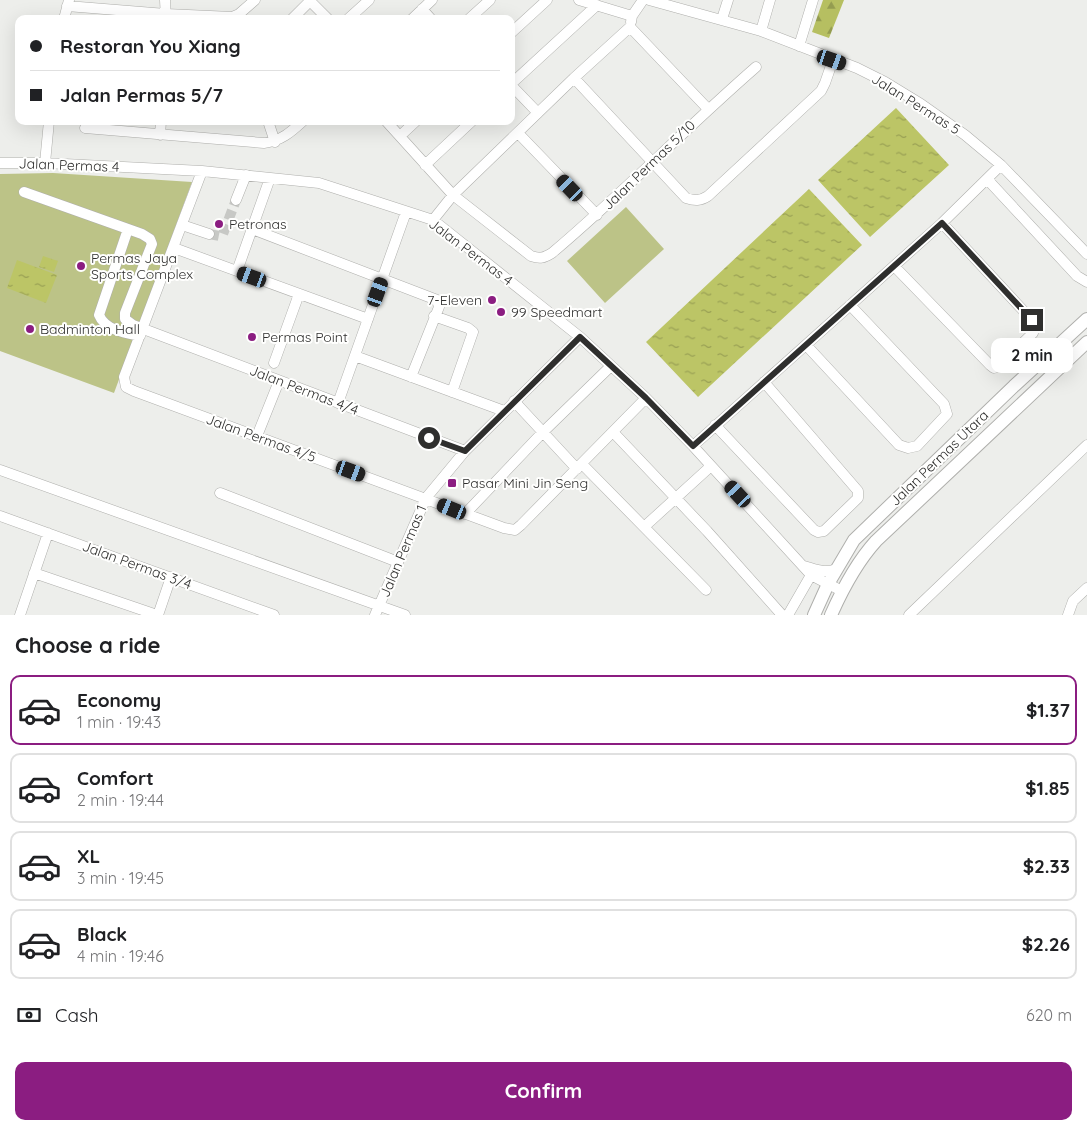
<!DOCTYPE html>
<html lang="en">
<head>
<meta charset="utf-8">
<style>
  :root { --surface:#fff; --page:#f2f2f2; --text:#202124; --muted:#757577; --line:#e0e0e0; --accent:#8b1d81 }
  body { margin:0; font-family:Quicksand,sans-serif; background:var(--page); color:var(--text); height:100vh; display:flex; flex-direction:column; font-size:19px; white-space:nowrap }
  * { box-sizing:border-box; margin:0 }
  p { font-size:16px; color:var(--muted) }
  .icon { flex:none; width:28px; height:28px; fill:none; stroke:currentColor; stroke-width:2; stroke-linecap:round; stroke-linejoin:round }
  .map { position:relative; height:615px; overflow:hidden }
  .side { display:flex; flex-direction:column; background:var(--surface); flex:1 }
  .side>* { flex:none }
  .guide { position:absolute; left:15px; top:15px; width:500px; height:110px; border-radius:10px; box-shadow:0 5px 20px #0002; display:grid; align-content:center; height:110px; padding:0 15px; background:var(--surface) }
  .end { position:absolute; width:22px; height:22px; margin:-11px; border:6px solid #2f2f2e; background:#fff; box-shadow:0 0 0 2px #fff }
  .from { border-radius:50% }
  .bubble { position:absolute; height:35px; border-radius:10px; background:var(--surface); box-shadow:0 5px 20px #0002; font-size:16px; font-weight:700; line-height:35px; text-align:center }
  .car { position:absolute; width:15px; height:30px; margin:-15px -8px; border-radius:6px; box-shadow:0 0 4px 1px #0007; background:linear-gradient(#222 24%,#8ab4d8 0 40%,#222 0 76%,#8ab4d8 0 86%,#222 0) }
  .guide b { display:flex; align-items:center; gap:18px; height:48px; font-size:19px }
  .guide b+b { border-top:1px solid var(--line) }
  .guide i { width:12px; height:12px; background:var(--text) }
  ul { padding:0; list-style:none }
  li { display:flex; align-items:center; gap:15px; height:70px; margin:0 10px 8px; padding:0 5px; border:2px solid var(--line); border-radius:10px }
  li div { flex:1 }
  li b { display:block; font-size:19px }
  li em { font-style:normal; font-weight:700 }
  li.on { border-color:var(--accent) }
  li>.icon { width:45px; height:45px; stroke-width:1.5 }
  h2 { padding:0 15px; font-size:22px; line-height:60px }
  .pay { display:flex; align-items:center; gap:12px; height:55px; padding:0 15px; font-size:19px }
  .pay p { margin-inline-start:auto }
  .cta { display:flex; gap:10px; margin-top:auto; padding:10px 15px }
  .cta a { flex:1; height:58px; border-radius:10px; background:var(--accent); color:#fff; font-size:20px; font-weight:700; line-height:58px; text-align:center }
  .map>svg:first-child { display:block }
</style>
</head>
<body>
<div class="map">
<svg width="1087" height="615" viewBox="0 0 1087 615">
  <defs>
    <pattern id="forest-firs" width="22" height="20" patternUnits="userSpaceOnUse" patternTransform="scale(1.25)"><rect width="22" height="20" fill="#b6bf61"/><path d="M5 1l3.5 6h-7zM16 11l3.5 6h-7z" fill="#949c50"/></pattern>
    <pattern id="water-ripples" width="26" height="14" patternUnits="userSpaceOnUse" patternTransform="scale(1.25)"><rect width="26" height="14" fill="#bcc566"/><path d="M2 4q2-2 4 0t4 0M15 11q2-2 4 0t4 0" fill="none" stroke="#99a054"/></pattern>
  </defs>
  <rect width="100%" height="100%" fill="#edeeeb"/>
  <path fill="url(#forest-firs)" d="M823 0H844L829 38 812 32Z"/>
  <path fill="#bcc387" d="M53 173 192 182 114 393 0 351V174Z
    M626 207 664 249 605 303 567 261Z"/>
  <path fill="url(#water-ripples)" d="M896 108 949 165 870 237 818 180Z
    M809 189 862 245 698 397 646 342Z
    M43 256 58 261 54 272 39 267Z
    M17 260 57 275 46 303 7 288Z"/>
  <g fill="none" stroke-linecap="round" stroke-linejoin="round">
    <path stroke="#c7c8c5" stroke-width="10" stroke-dasharray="10 5" stroke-linecap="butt" d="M209 234 219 236 223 234 236 200"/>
    <defs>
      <path id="minor" d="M165 0 166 19
        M579 0 632 16
        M649 0 761 31 857 68 885 82 921 104 965 135 1001 165 1087 254
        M310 1 328 19
        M67 6 166 14 232 17 239 14 255 0
        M422 9 431 19
        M64 19 69 0
        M292 19 311 0
        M348 19 369 0
        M412 19 432 0
        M469 19 490 0
        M722 19 728 0
        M631 22 632 16 643 0
        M630 27 708 109
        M761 31 770 0
        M511 33 547 0
        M799 46 813 0
        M574 78 686 198C695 201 700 201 708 196L821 91 825 83 833 60
        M511 84 597 5
        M511 85 538 113
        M268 121 275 142
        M386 121 453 195 531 256C540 259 544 258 552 253 622 194 686 128 756 67
        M85 128 264 143C281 141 291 132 303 121
        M518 133 597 215
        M160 135 161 121
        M400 136 416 121
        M0 163H45L202 171 319 183 433 220 580 337 646 398 693 446 811 575 842 591
        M45 163 49 121
        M425 165 472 121
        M202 171 124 377 126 387 134 391 504 528 515 530 521 525 646 398
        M987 179 1077 276 1087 282
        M24 192 142 234 150 239 152 244 125 313V319L133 325 465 451
        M236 200 246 175
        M433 220 453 195 574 78 630 27
        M182 225 209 234
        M128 229 99 315C105 330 125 333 140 336
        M252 229 437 300 439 307 411 377
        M174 248 368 319
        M894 266 990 365 994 368 999 366 1033 333 1034 327 1032 320 942 223
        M237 271 270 178
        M434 316 468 328 473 332 452 392
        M806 345 899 445 908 448 917 446 947 414 944 404 850 305
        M355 356 504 411
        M274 363 299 294
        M514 401 577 469
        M338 403 406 212
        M715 425 814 530 818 532 824 531 858 498V491L764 382
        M613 432 707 531 782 615
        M257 436 279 381
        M693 446 942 223 1001 165
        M582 464 706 590
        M0 470 405 615
        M220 493 398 562
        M465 514 542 433 611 366
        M0 516 274 615
        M644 527 711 466
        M804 566C815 569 825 574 836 569
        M34 573 157 615
        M20 615 48 533
        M158 615 171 577
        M375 615 426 498 465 451 580 337
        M788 615 811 575
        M909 615 1087 445
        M1068 615 1073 601 1087 588"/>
      <path id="major" d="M814 615 828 584 854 540 1014 386 1087 319
        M831 615C843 588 856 563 876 541L1087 342"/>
    </defs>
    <use href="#minor" stroke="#afafac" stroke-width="11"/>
    <use href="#major" stroke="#afafac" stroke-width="14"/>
    <use href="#minor" stroke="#fff" stroke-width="10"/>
    <use href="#major" stroke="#fff" stroke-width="12"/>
  </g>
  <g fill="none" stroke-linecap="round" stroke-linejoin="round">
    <path stroke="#2f2f2e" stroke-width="6" d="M429 438 465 451 580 337 646 398 693 446 942 223 1032 320"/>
  </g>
  <g fill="#8b1d81" stroke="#fffffe" stroke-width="2">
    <circle cx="219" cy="224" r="5"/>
    <circle cx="81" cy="266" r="5"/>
    <circle cx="492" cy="300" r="5"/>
    <circle cx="501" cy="312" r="5"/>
    <circle cx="30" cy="329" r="5"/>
    <circle cx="252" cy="337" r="5"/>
    <rect x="447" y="478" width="10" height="10" rx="2.5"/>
  </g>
  <g text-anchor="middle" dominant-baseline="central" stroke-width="4" stroke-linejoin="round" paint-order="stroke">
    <g font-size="14" fill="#2f2f2e" stroke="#fffffe">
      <text transform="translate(916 104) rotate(32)">Jalan Permas 5</text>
      <text transform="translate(69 165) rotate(2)">Jalan Permas 4</text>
      <text transform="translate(649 165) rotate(-44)">Jalan Permas 5/10</text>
      <text transform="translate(471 252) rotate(37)">Jalan Permas 4</text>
      <text transform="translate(304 390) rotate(21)">Jalan Permas 4/4</text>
      <text transform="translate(261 438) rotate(20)">Jalan Permas 4/5</text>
      <text transform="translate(939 458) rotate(-44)">Jalan Permas Utara</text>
      <text transform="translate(403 551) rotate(-67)">Jalan Permas 1</text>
      <text transform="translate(137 565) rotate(20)">Jalan Permas 3/4</text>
    </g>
    <g font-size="14" fill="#2f2f2e" stroke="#fffffe" text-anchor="start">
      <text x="229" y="224">Petronas</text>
      <text x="91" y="258">Permas Jaya<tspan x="91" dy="16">Sports Complex</tspan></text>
      <text x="482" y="300" text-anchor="end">7-Eleven</text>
      <text x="511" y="312">99 Speedmart</text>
      <text x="40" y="329">Badminton Hall</text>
      <text x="262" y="337">Permas Point</text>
      <text x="462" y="483">Pasar Mini Jin Seng</text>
    </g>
  </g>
</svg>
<i class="end from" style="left:429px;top:438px"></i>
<i class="end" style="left:1032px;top:320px"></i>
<div class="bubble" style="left:991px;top:338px;width:82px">2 min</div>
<i class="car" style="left:832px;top:60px;rotate:109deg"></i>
<i class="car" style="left:570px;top:188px;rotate:316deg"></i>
<i class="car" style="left:252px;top:277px;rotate:290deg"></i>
<i class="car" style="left:378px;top:292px;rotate:20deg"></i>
<i class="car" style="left:351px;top:471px;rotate:110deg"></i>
<i class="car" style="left:738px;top:494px;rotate:317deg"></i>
<i class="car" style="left:452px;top:509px;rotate:292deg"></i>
<div class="guide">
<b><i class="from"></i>Restoran You Xiang</b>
<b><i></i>Jalan Permas 5/7</b>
</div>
</div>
<section class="side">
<h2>Choose a ride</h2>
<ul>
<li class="on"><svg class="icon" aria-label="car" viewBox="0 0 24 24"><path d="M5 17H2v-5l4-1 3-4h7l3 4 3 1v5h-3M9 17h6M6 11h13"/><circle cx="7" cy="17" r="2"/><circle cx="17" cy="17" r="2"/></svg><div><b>Economy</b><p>1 min · 19:43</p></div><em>$1.37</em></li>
<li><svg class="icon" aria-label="car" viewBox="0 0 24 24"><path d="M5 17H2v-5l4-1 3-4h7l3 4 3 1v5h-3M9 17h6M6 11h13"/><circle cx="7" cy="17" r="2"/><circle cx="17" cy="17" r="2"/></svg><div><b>Comfort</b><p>2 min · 19:44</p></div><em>$1.85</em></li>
<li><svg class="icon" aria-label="car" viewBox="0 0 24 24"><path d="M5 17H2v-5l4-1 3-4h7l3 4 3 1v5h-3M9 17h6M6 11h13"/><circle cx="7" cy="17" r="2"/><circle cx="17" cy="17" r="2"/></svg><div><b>XL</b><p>3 min · 19:45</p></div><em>$2.33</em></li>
<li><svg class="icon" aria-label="car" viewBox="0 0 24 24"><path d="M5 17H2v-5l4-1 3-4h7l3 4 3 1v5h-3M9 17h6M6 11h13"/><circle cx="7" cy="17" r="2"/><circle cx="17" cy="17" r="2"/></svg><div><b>Black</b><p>4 min · 19:46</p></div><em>$2.26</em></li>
</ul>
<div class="pay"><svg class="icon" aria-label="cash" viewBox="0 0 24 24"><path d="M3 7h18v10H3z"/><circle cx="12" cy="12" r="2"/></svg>Cash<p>620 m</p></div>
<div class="cta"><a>Confirm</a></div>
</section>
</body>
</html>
